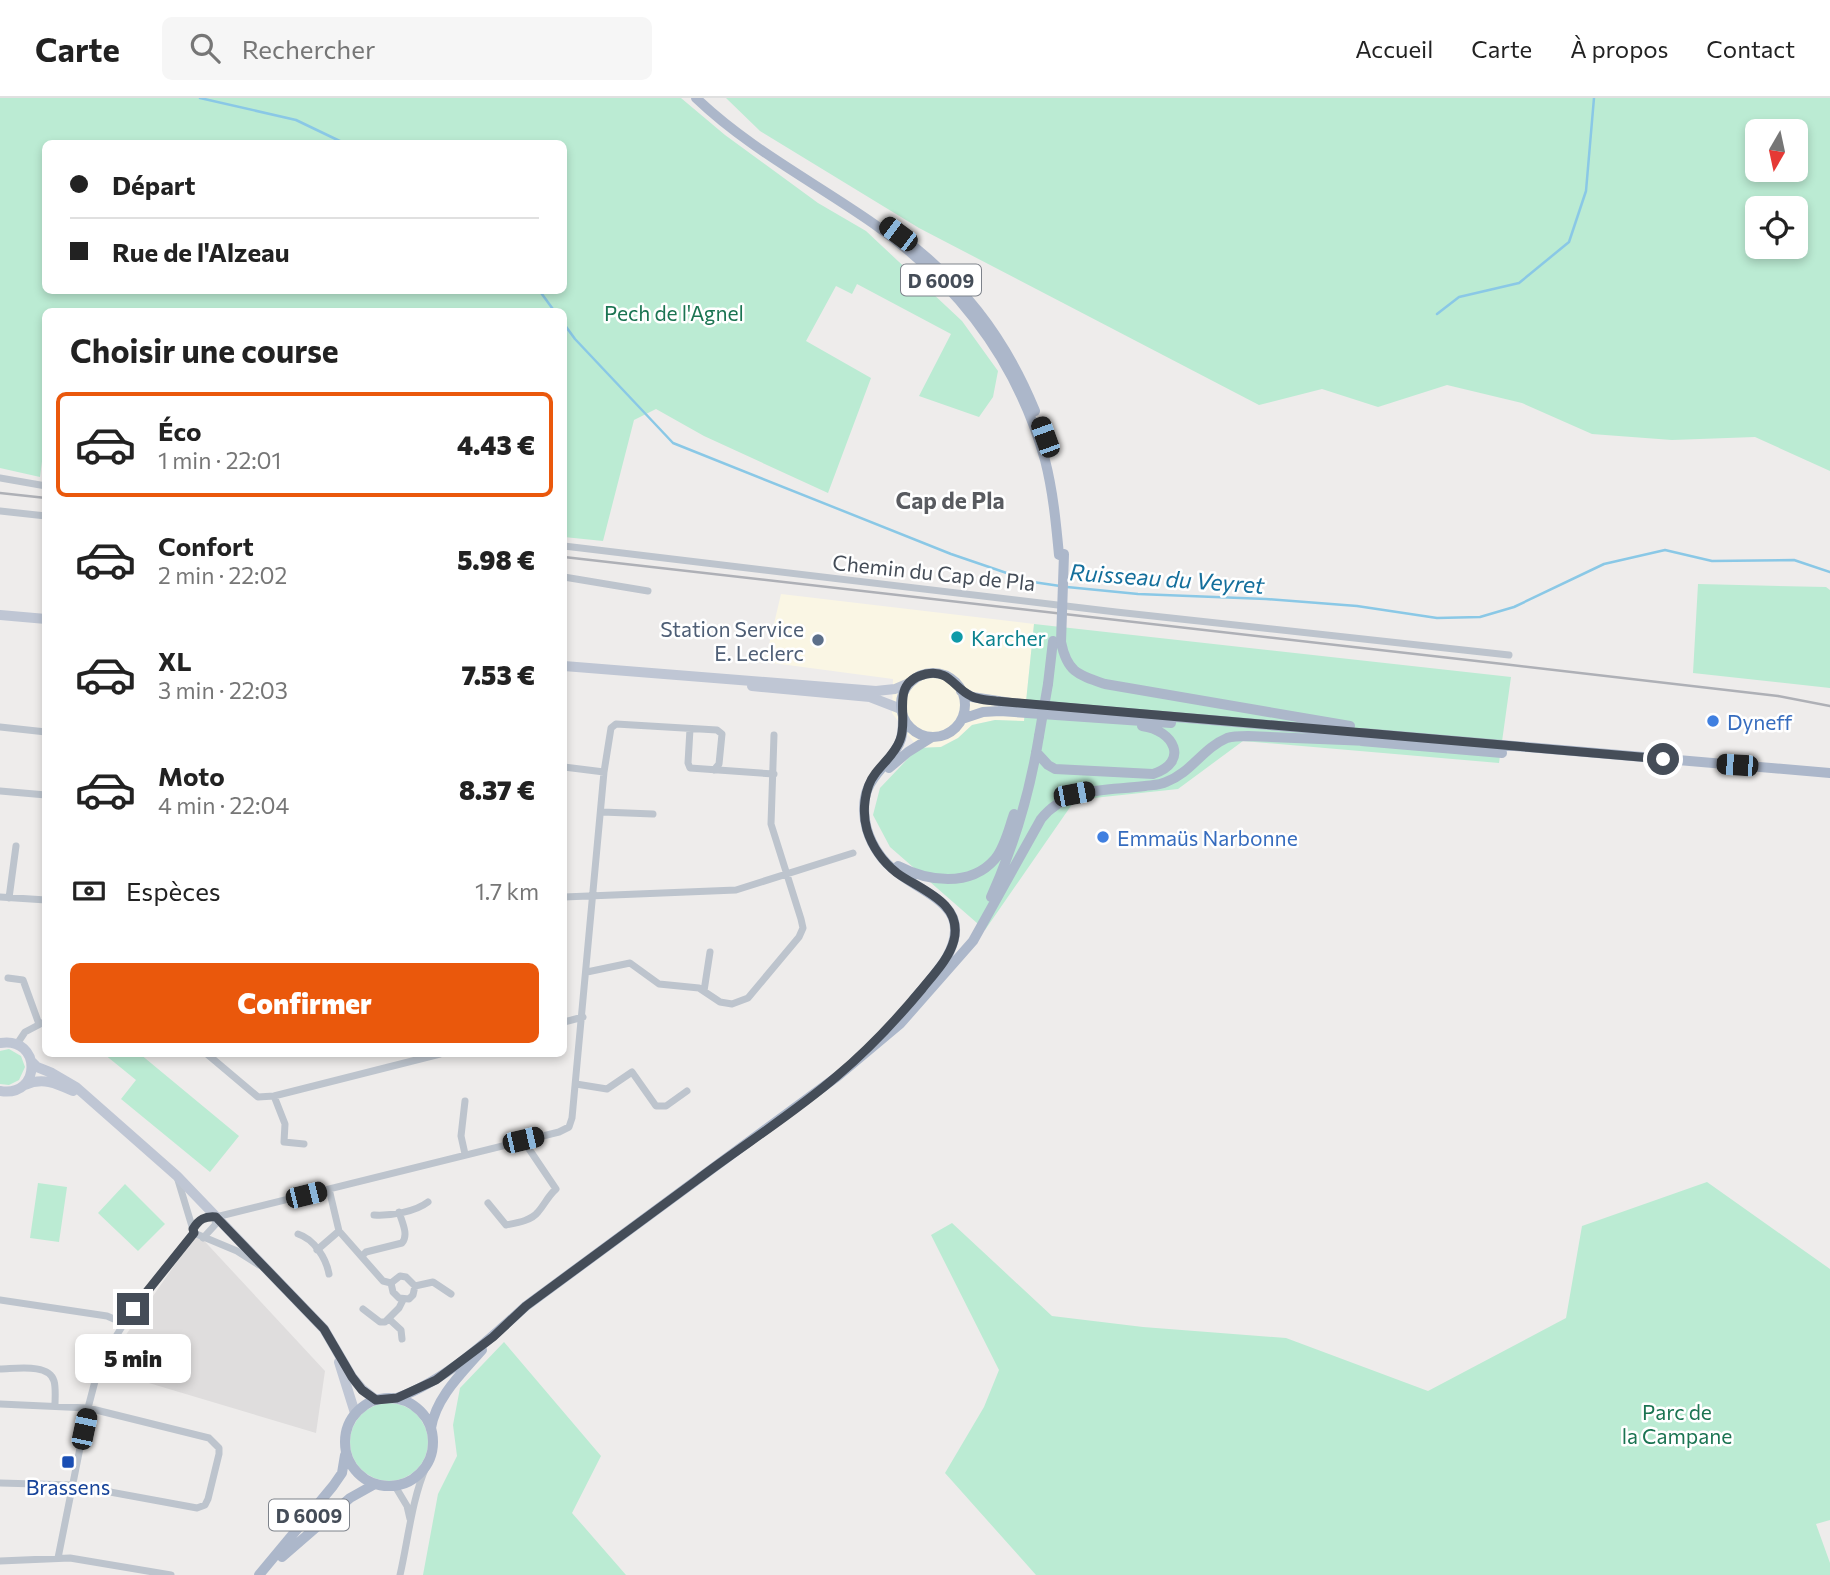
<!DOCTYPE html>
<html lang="fr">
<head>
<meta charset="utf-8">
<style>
  :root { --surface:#fff; --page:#f6f6f6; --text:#222; --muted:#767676; --line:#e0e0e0; --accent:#ea580c }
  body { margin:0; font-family:Commissioner,sans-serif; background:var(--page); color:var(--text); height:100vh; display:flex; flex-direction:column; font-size:26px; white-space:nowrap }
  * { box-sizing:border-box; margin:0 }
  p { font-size:23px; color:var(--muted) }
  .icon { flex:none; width:38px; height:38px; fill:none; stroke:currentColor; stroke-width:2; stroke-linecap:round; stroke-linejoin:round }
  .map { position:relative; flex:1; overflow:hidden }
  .details { position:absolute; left:42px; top:210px; width:525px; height:749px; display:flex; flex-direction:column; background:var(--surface); border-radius:10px; box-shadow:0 4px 10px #0003 }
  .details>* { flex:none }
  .top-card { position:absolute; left:42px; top:42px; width:525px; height:154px; border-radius:10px; box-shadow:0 4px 10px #0003; display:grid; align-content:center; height:154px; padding:0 28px; background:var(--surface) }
  .needle { width:46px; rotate:189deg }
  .tools { position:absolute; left:1745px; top:21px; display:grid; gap:14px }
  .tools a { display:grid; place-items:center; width:63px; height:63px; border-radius:10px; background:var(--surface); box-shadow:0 4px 10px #0003; font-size:35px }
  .end { position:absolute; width:32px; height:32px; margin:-16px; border:9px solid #454d58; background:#fff; box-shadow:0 0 0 4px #fff }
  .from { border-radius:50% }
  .bubble { position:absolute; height:49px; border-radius:10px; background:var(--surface); box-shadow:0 4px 10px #0003; font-size:23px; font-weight:800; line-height:49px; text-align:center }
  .car { position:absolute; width:21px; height:42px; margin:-21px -10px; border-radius:9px; box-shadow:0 0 5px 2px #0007; background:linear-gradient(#222 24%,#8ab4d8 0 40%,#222 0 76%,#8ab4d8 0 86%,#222 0) }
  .top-card b { display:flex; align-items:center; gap:24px; height:66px; font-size:26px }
  .top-card b+b { border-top:2px solid var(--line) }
  .top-card i { width:18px; height:18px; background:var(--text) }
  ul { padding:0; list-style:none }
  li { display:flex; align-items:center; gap:21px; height:105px; margin:0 14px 10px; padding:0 14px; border:4px solid transparent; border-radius:10px }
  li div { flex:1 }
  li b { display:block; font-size:26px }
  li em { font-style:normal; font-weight:800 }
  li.selected { border-color:var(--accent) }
  li>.icon { width:63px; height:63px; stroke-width:1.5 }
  h2 { padding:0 28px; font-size:32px; line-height:84px }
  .pay { display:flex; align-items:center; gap:18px; height:77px; padding:0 28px; font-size:26px }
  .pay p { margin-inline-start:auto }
  .button { display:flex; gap:14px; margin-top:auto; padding:14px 28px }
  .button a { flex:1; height:80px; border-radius:10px; background:var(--accent); color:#fff; font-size:28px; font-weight:800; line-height:80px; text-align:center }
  header { display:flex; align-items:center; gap:42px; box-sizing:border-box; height:98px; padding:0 35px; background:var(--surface); border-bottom:2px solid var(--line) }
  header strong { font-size:33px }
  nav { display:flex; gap:38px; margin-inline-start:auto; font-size:24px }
  .search { width:490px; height:63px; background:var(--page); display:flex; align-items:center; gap:18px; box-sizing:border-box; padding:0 24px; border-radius:10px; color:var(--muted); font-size:26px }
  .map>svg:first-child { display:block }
</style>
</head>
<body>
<header>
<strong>Carte</strong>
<div class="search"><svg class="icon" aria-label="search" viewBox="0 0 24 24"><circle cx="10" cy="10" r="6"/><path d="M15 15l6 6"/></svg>Rechercher</div>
<nav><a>Accueil</a><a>Carte</a><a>À propos</a><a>Contact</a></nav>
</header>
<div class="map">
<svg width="1830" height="1477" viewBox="0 0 1830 1477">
  <rect width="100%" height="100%" fill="#eeeceb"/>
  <path fill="#faf6e4" d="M781 496 1034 526 1024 624 995 622 972 627 958 640 940 649 918 650 892 615 893 581 765 564Z"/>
  <path fill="#dfdddd" d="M197 1135 325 1273 316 1335 102 1271Z"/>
  <path fill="#bbebd3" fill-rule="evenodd" d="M0 0H681L725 37 818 105 866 133 962 223 998 273 993 299 979 319 919 298 951 236 857 186 852 196 836 188 806 243 871 280 828 395 704 338 656 311 634 322 603 443 564 439V214H46V332L40 379 0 370ZM46 46H564V192H46Z
    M726 0H1830V373L1755 339 1672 342 1592 336 1522 305 1447 287 1378 309 1322 291 1259 307 919 130 760 33ZM1757 33H1796V72H1757ZM1757 110H1796V149H1757Z
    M1698 486 1826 489 1830 492V590L1693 575Z
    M1034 526 1511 579 1499 665 1243 643 1178 691 1075 702 985 832 890 749 873 717 880 690 918 650 941 649 958 640 972 627 995 622 1024 623Z
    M9 951 21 958 25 969 19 982 9 987 0 986V953Z
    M104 956H140L239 1038 210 1074 121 1001 136 982Z
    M1707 1084 1830 1171V1422L1816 1426 1830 1465V1477H1036L945 1375 984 1309 999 1272 931 1137 952 1125 1052 1218 1143 1229 1286 1240 1428 1293 1566 1220 1582 1128Z
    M38 1085 67 1089 59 1144 30 1140Z
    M125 1086 165 1126 138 1153 98 1115Z
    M504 1244 601 1358 572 1415 626 1477H423L438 1396 457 1358 453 1327 460 1290Z
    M350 1344a39 39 0 1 1 78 0a39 39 0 1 1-78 0Z"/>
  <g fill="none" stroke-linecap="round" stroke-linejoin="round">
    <path stroke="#8ac8e6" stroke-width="2.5" d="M200 0 296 22 346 46
      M539 192 555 214
      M1437 216 1459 199 1519 185 1569 144 1586 93 1594 0
      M564 226 575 241 673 345 951 456 1033 484 1060 488
      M1067 489 1138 496 1266 501 1357 508 1437 520 1480 519 1514 509 1604 466 1665 452 1712 463 1794 462 1830 474"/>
    <path stroke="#bdc4cd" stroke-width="7" d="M0 380 46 388
      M0 413 46 418
      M564 448 1116 514 1509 557
      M564 479 648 493
      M0 629 46 634
      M690 631 688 665 690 670 774 676
      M564 669 604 674
      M0 693 46 697
      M602 714 653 716
      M0 799 46 802
      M564 799 736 792 853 755
      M9 800 16 748
      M587 874 630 865 659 886 699 890 720 904 732 906 748 900 799 839 803 830 801 821 771 726 774 637
      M8 880 23 882 39 926
      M704 893 710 854
      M564 924 583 919
      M17 946 25 934 46 923
      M207 956 258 999 274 998 440 956
      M576 986 607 991 632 974 656 1008H666L687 993
      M274 998 285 1026 284 1044 304 1046
      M465 1003 461 1038 465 1056
      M178 1082 194 1135 237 1153 259 1167
      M329 1091 339 1133 383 1183 391 1185 400 1178 406 1179 415 1188 413 1197 409 1201 399 1200 393 1194 391 1185
      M488 1105 506 1127C516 1125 531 1123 538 1114 545 1106 548 1098 556 1091L523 1042
      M374 1117C390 1118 415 1114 428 1104
      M193 1131C199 1121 205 1118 216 1119L559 1034 569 1029 572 1020 604 674 611 630 616 626 717 632 722 636 719 666 714 672
      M298 1136C314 1141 326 1160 329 1176
      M203 1140 215 1127 216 1119
      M317 1152 339 1133
      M362 1158 366 1154 402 1145C409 1137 402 1124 399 1114
      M415 1188 433 1184 451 1196
      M0 1202 107 1218 123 1225
      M363 1211 380 1224H385L399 1210 403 1202
      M389 1221 401 1232 402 1241
      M0 1271C15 1271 49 1265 54 1283 56 1290 55 1299 55 1307
      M0 1306 88 1310 209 1340 219 1350V1356L208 1401 205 1407 197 1410 72 1387 0 1385
      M395 1388 407 1408 410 1421
      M58 1460 88 1310 100 1264 133 1211 194 1135
      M0 1463 70 1460 171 1477
      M400 1477C408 1442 412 1401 426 1369"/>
    <path stroke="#bfc6d4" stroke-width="10" d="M0 517 46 521
      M564 568 876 593 895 591 909 585
      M752 588 870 599 901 611
      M0 945C42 938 42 1000 0 993
      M31 963 37 969 52 975 76 989 177 1078 324 1231 352 1279 362 1291 376 1302
      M25 987C42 979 56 985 73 993
      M339 1264 355 1315"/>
    <path stroke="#acb7ca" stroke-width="10" d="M696 0C748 50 814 84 874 126 958 185 1017 262 1045 362 1053 393 1056 425 1059 457
      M894 133C960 182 1004 237 1035 313
      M1061 544C1067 574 1078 577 1105 586L1350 628
      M901 607a32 32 0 1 1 64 0a32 32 0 1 1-64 0Z
      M1048 586 1053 543
      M961 593 972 599 1011 605 1830 675
      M903 620C903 629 903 638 899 646 884 675 859 681 865 722 868 743 881 763 898 775 928 798 974 809 947 859 938 874 925 888 914 901
      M962 621 983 614 1000 613 1171 625
      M1361 643 1502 655
      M1036 654 1048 667 1055 671 1153 676C1190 664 1174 632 1142 628
      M889 670 908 654 932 639
      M898 768C927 783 970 790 995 761 1005 749 1009 730 1014 716
      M991 799C1014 748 1030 694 1039 638
      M345 1344a44 44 0 1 1 88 0a44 44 0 1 1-88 0Z
      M397 1300C446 1282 488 1243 526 1208L838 978 900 926 973 843 1041 721C1067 688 1107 693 1145 688 1152 687 1160 687 1166 684 1191 675 1203 650 1227 640 1233 638 1242 638 1248 638L1369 643
      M431 1330C436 1299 462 1275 482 1252
      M282 1459 350 1400 375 1386
      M259 1477 333 1388 342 1375 345 1357"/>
    <path stroke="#aeb0b6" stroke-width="2.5" d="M0 395 46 400
      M564 459 1503 566 1778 598 1830 608"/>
    <path stroke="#acb7ca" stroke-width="10" d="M1061 544 1064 456
      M1039 638 1048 586"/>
  </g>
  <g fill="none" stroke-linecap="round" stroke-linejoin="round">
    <path stroke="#454d58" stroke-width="9" d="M133 1211 194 1135 193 1131C199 1121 205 1118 216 1119L324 1231 352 1279 362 1292 376 1302 397 1300 436 1282 493 1239 526 1208C583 1166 640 1124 697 1082 743 1047 793 1016 837 978 868 952 897 921 922 891 934 876 949 861 954 842 963 804 920 792 897 775 883 764 872 748 867 732 862 715 864 690 875 676 883 665 895 656 900 642 910 618 888 585 926 576 949 571 954 590 971 598 978 602 988 602 996 603L1663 661"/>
  </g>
  <circle fill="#0f9aa8" stroke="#fff" stroke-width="2.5" cx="957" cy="539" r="7"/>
  <circle fill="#5c6f8a" stroke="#fff" stroke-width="2.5" cx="818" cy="542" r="7"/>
  <g fill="#3f7fe0" stroke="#fff" stroke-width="2.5">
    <circle cx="1713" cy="623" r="7"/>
    <circle cx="1103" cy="739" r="7"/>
  </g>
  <rect fill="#1a4fb4" stroke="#fff" stroke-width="2.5" x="61" y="1357" width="14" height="14" rx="3.5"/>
  <g text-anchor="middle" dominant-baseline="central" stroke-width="5" stroke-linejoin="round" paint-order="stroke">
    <g fill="#fff" stroke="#7d828a" stroke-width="2">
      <rect x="901" y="166.5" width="80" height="31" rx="5"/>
      <rect x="269" y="1401.5" width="80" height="31" rx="5"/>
    </g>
    <g font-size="19" font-weight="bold" fill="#454d58">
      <text x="941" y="182">D 6009</text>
      <text x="309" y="1417">D 6009</text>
    </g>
    <g font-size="21" fill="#1b7452" stroke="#fff">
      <text x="674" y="214">Pech de l'Agnel</text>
      <text x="1677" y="1313">Parc de<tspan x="1677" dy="24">la Campane</tspan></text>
    </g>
    <g font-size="21" fill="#454d58" stroke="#fff">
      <text transform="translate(934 474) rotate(6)">Chemin du Cap de Pla</text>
    </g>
    <g font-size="21" fill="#4e5e75" stroke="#fff" text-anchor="end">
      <text x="804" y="530">Station Service<tspan x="804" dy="24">E. Leclerc</tspan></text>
    </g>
    <g font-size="21" fill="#0d838f" stroke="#fff" text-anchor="start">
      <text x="971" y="539">Karcher</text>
    </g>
    <g font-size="21" fill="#366cbe" stroke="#fff" text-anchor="start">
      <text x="1727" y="623">Dyneff</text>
      <text x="1117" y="739">Emmaüs Narbonne</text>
    </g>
    <g font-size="21" fill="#164399" stroke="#fff">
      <text x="68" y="1388">Brassens</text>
    </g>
    <g font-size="23" font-weight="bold" fill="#595b60" stroke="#fff">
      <text x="950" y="402">Cap de Pla</text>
    </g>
    <g font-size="23" font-style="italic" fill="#146f9c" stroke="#fff">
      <text transform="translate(1167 480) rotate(4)">Ruisseau du Veyret</text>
    </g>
  </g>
</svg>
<div class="tools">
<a><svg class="needle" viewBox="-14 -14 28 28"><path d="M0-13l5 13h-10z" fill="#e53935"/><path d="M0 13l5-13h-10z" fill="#767676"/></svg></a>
<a><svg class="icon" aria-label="locate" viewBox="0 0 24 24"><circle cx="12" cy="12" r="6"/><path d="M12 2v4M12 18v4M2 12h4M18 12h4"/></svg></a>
</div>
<i class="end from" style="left:1663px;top:661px"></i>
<i class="end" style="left:133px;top:1211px"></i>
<div class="bubble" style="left:75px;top:1236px;width:116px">5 min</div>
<i class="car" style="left:898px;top:136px;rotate:307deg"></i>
<i class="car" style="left:1045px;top:339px;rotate:340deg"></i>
<i class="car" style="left:1737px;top:667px;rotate:274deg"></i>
<i class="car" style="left:1074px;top:696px;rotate:79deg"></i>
<i class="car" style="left:523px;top:1042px;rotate:77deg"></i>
<i class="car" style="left:306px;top:1097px;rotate:76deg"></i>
<i class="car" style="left:84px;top:1331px;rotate:12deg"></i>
<div class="top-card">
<b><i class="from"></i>Départ</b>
<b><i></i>Rue de l'Alzeau</b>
</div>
<section class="details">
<h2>Choisir une course</h2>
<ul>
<li class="selected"><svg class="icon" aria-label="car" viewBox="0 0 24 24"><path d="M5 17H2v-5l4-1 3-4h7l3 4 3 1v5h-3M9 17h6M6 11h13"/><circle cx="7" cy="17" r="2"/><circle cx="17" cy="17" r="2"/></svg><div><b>Éco</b><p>1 min · 22:01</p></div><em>4.43 €</em></li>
<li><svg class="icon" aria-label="car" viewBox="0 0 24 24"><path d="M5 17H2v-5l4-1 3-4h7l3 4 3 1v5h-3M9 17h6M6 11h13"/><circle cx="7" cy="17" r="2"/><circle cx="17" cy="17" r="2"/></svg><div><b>Confort</b><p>2 min · 22:02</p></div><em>5.98 €</em></li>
<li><svg class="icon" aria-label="car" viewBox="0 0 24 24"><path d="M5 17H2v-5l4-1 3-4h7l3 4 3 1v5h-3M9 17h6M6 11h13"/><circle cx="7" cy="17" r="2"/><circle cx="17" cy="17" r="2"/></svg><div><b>XL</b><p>3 min · 22:03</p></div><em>7.53 €</em></li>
<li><svg class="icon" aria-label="car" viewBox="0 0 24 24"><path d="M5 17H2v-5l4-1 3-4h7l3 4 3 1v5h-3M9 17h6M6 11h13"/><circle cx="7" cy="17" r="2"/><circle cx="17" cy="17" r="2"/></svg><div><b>Moto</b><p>4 min · 22:04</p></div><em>8.37 €</em></li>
</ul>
<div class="pay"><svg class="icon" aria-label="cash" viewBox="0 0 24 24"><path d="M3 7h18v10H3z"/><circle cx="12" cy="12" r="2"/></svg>Espèces<p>1.7 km</p></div>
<div class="button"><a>Confirmer</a></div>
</section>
</div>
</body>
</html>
